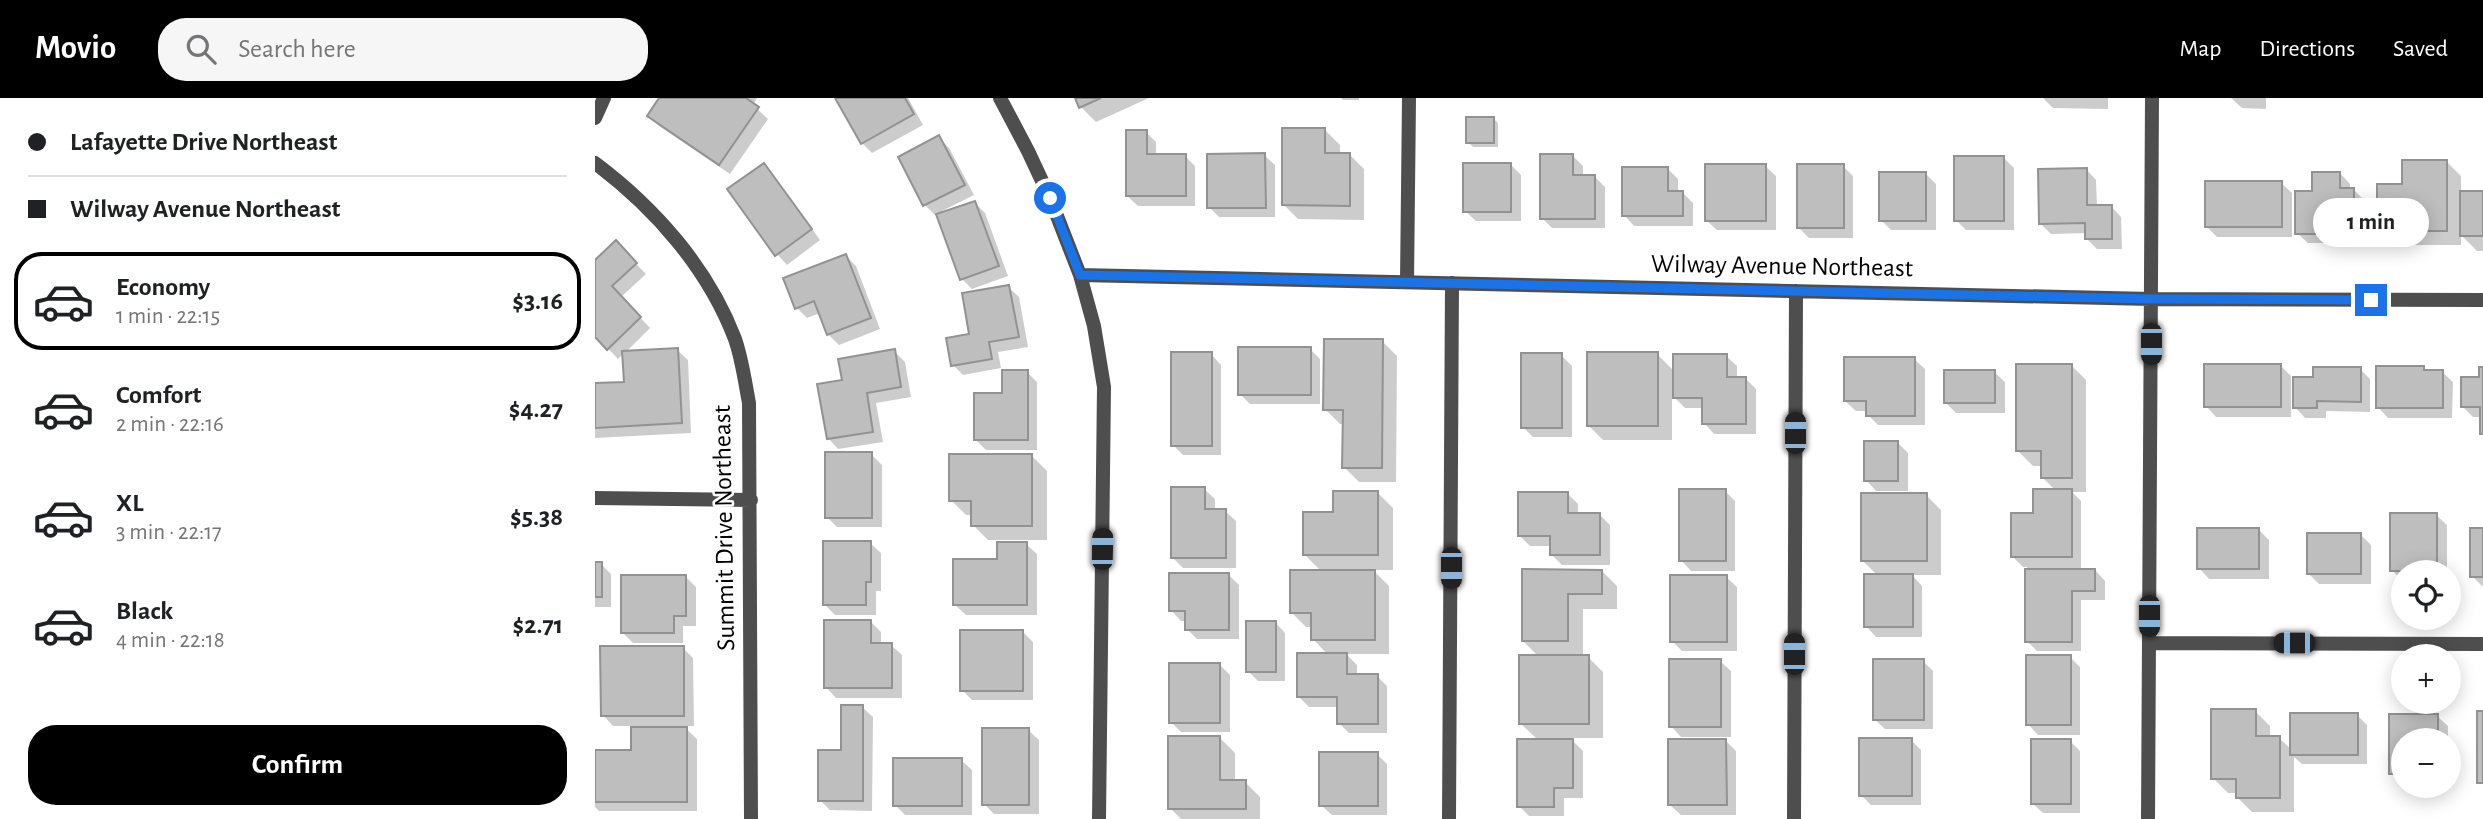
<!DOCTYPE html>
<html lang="en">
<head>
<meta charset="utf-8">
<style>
  :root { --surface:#fff; --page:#f6f6f6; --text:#202124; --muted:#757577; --line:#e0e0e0; --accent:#000 }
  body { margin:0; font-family:"Alegreya Sans",sans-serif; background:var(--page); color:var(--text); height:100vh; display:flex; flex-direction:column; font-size:26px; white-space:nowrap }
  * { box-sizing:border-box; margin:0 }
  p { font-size:23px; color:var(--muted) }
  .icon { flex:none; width:38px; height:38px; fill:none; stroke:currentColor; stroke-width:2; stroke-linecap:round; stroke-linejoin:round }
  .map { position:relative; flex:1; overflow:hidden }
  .drawer { display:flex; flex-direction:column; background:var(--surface); width:595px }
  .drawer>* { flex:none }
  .top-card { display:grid; align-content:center; height:154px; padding:0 28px; background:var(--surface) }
  .fabs { position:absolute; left:1796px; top:462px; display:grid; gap:14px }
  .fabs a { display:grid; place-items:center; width:70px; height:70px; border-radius:50%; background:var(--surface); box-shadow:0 4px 18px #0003; font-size:35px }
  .end { position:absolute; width:32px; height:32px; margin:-16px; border:9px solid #1a73e8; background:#fff; box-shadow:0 0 0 4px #fff }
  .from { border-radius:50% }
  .bubble { position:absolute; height:49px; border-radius:24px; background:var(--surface); box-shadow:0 4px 18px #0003; font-size:23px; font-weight:700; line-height:49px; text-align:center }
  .car { position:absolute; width:21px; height:42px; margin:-21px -10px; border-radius:9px; box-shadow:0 0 5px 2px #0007; background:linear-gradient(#222 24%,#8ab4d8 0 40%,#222 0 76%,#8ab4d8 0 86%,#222 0) }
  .top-card b { display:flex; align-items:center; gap:24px; height:66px; font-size:26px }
  .top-card b+b { border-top:2px solid var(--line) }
  .top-card i { width:18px; height:18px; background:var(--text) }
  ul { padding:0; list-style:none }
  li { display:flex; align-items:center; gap:21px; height:98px; margin:0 14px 10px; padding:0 14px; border:4px solid transparent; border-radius:28px }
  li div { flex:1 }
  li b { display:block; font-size:26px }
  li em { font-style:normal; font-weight:700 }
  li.selected { border-color:var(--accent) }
  li>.icon { width:63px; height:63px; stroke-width:1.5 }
  .cta { display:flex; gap:14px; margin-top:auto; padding:14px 28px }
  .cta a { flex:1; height:80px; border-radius:28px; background:var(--accent); color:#fff; font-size:28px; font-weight:700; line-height:80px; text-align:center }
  header { display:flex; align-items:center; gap:42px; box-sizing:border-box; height:98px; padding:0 35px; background:var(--accent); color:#fff }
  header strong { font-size:33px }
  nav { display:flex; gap:38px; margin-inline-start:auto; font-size:24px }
  .search { width:490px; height:63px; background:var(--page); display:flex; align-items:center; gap:18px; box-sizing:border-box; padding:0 24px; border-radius:28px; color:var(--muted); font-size:26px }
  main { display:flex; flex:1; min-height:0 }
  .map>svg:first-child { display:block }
</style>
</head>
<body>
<header>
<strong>Movio</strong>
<div class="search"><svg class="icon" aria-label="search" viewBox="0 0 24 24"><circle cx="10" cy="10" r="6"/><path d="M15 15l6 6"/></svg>Search here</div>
<nav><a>Map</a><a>Directions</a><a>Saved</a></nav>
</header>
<main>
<section class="drawer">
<div class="top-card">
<b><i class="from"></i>Lafayette Drive Northeast</b>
<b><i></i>Wilway Avenue Northeast</b>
</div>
<ul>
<li class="selected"><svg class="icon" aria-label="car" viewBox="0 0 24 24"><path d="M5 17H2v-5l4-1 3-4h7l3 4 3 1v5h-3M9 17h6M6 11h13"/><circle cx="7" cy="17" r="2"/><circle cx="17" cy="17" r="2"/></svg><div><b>Economy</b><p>1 min · 22:15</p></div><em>$3.16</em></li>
<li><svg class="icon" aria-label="car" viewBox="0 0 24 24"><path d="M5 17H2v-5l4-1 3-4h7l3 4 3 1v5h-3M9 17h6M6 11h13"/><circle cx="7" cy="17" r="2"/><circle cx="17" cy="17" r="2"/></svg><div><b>Comfort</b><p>2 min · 22:16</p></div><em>$4.27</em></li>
<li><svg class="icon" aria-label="car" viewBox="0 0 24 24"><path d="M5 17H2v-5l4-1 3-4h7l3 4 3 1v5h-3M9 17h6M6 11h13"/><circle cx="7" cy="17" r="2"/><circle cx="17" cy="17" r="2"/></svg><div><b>XL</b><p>3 min · 22:17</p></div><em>$5.38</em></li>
<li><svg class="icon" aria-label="car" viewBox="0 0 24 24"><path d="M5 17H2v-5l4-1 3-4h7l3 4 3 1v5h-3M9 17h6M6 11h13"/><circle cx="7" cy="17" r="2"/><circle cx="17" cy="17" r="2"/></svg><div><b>Black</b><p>4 min · 22:18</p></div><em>$2.71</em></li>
</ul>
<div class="cta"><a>Confirm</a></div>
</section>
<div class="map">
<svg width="1888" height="721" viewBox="0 0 1888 721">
  <rect width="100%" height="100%" fill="#fff"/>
  <path fill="#0003" d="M66 0H162L158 7 173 21 135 76 64 28 54 18Z
    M242 0H313L328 27 277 55 267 45Z
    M482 0H554L501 24 486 9Z
    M746 0H764V2H748Z
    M1448 0H1513V11L1458 10Z
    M1636 0H1671V11L1647 10Z
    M898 20 903 25V49H878L873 44Z
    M730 32 745 47V56H754L769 71V122L703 121 688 106Z
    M551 34 561 44V58H590L600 68V108H543L532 98Z
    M344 40 354 50 379 97 347 113 348 116 380 105 390 115 413 178 377 191 367 181 343 116 340 117 330 107Z
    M669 57 680 67V119H624L614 109Z
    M978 58 988 68V79H1000L1010 89V130H957L947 120Z
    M1408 59 1419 70V132H1371L1361 122Z
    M1851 63 1866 78V95H1888V153H1882L1866 137V147H1799L1784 132 1809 88Z
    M915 66 926 77V123H881L870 113Z
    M169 67 179 78 225 142 192 167 182 156Z
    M1170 68 1181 78V132H1122L1111 122Z
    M1248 68 1258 78V140H1214L1204 130Z
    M1072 70 1083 81V95H1088L1098 105V128H1039L1029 117Z
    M1491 71 1501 82 1502 109 1516 108 1526 119 1527 151H1502L1492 141V135L1456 136 1446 126Z
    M1330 75 1341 86V132H1296L1286 122Z
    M1745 75 1755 86V92H1759L1769 102V145H1713L1702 135 1719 95Z
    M1686 85 1697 95V139H1622L1612 129Z
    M21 145 51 176 26 199 55 230 30 255 82 252 93 262 96 335 0 340V287L31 285 29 255 23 261 0 237V164Z
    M251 158 261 168 285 231 244 247 233 236 225 215 212 220 202 210Z
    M413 189 424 199 433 249 403 254 406 270 368 277 358 267 376 237Z
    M787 243 802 258 801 384H764L749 369V326H745L730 311Z
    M715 251 725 261V306H655L645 296Z
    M299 253 310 264 316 299 281 305 288 344 243 351 233 340 249 284Z
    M616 256 626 267V357H588L578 347Z
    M1062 256 1080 274 1131 258 1142 268V281H1151L1161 291V336H1119L1109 325V310H1090L1077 297V342H1008L993 327Z
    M966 257 977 268V339H938L928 329Z
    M1319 261 1330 271V327H1283L1273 317V313H1261L1250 303Z
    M1476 267 1491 282V394H1477L1486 403V472H1500L1510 483V502H1486V553H1442L1432 543V469H1428L1418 459 1440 417 1461 393 1447 379V368H1438L1423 353Z
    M1685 267 1696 278V319H1621L1611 308Z
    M1829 270 1833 274H1847L1858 284 1857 320H1793L1783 309Z
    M1888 270V337L1886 319H1878L1867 308 1886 280Z
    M1765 271 1775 281V314L1731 313V320H1710L1700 309 1720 281Z
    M432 274 442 284V352H391L381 342 409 297Z
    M1399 274 1410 284V315H1361L1351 305Z
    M1303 345 1313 355V393H1281L1271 382Z
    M276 356 287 367V429H242L232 419Z
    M437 358 452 373V442H393L378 427V417H371L356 402Z
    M609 391 620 401V413H630L641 423V470H588L578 460Z
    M1130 393 1140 403V473H1096L1086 462Z
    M783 395 798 410V472H778L794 488V556H751L762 567V578H782L792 588V635H754L744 625V609H714L704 599 733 557 718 541V529H711L696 514 726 473 710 457 739 416Z
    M973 396 983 406V416L1005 417 1015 427V467H967L957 457V448H935L925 438Z
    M1331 397 1346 412V477H1317L1327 488V539H1281L1271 528 1283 478 1267 462Z
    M1841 417 1852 427V474H1808L1807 483 1797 472Z
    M1888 431V488H1887L1877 478Z
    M1664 432 1674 442V481H1614L1604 470Z
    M1766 437 1776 447V486H1724L1713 475Z
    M275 445 286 455V493H281V517H240L230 507Z
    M431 446 442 456V517H371L360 507Z
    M0 466H6L16 476V509H0Z
    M929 473H1007L1022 488V511H988V559H993L1008 574V640H975L988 653V700H969V718H934L924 708 944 643 925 625 944 559 928 543Z
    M634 477 644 487V541H602L592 531V523H586L576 512Z
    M91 479 101 489V528H88V545H38L27 534Z
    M1131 479 1142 489V553H1087L1077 543Z
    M275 523 286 534V547H296L307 557V600H241L231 589Z
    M680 524 690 535V583H663L653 573Z
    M427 533 438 544V602H377L367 592Z
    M88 550 98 560 99 628H88L102 641V713H4L0 709V654H37V628H18L8 617Z
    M1475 559 1485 569V637H1443L1433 626Z
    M1125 563 1136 573V639H1086L1076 628Z
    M1328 563 1338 573V631H1290L1279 621Z
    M625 567 635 577V634H586L576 624Z
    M267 609 278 619 277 713 235 712 225 702Z
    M1660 613 1675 628V640H1684L1697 652 1762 617 1772 627V666H1707L1699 659V714H1657L1642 699V695H1633L1618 680Z
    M1796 618H1842L1853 628V642H1808V685L1796 675Z
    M433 632 444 642V716H399L389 706Z
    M625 640 640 655V684H650L665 699V721H586L575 710Z
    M1130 642 1141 653V717H1086L1075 707Z
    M1316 642 1326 652V707H1276L1266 697Z
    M1475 643 1485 653V715H1448L1437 705Z
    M782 656 792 666V717H737L726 707Z
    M366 662 377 672V717H310L300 707Z"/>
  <path fill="#bebebe" stroke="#929292" stroke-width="2" d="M64 0H151L164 9 124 67 52 18Z
    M240 0H310L319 16 266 46Z
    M480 0H506L484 10Z
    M871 19H899V45H871Z
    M687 30H730V55H755V108L687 107Z
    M531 32H552V56H591V98H531Z
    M344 37 370 87 328 108 303 59Z
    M670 55 671 110H612V56Z
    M945 56H978V77H1000V121H945Z
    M1359 58H1409V123H1359Z
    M1807 62H1852V133H1782V86H1807Z
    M169 65 217 131 180 158 132 91Z
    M868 65H916V114H868Z
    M1110 66H1171V123H1110Z
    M1202 66H1249V130H1202Z
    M1027 69H1073V93H1088V118H1027Z
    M1492 70V107H1517V141H1490V125L1444 126 1443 71Z
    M1284 74H1331V123H1284Z
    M1717 74H1745V90H1759V136H1700V93H1717Z
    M1610 83H1687V129H1610Z
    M1865 93H1888V138H1865Z
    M380 103 404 168 365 182 341 116Z
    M21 142 42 165 17 188 46 219 12 252 0 239V162Z
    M251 156 276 220 232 237 219 203 200 211 188 180Z
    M414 187 424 239 394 244 397 261 356 268 351 240 374 236 367 195Z
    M729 241H788L787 370H747L748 312H728Z
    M643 249H716V297H643Z
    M83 250 87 325 0 330V285L29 284 27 253Z
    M300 251 306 289 272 295 278 334 232 341 222 286 247 282 243 261Z
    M576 254H617V348H576Z
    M992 254H1063V328H992Z
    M926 255H967V330H926Z
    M1078 256H1132V279H1151V326H1107V300H1078Z
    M1249 259H1320V318H1271V303H1249Z
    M1421 266H1477V380H1446V353H1421Z
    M1609 266H1686V309H1609Z
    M1781 268H1829V272H1848V310H1781Z
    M1718 269H1766V304L1722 303V310H1698V279H1718Z
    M1884 269H1888V336H1885V309H1866V279H1884Z
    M407 272H433V342H379V295H407Z
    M1349 272H1400V305H1349Z
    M1269 343H1303V383H1269Z
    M230 354H277V420H230Z
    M354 356H437V428H376V403H354Z
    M576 389H610V411H631V460H576Z
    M1084 391H1131V463H1084Z
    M1438 391H1477V459H1416V415H1438Z
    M738 393H783V457H708V414H738Z
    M923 394H973V415H1005V457H955V438H923Z
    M1266 395H1332V463H1266Z
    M1795 415H1842V473H1795Z
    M1602 430H1664V471H1602Z
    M1875 430H1888V479H1875Z
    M1712 435H1766V476H1712Z
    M228 443H276V484H271V507H228Z
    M402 444H432V507H358V461H402Z
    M0 464H7V499H0Z
    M927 471 1007 472V496H973V543H927Z
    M1430 471H1500V493H1477V544H1430Z
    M695 472H780V542H716V515H695Z
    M574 475H634V532H590V513H574Z
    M1269 476H1318V529H1269Z
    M26 477H91V518H79V535H26Z
    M1075 477H1132V544H1075Z
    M229 522H276V545H297V590H229Z
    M651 523H681V574H651Z
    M365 532H428V593H365Z
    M5 548H89V618H6Z
    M702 555H752V576H783V626H742V599H702Z
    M924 557H994V626H924Z
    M1431 557H1476V627H1431Z
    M1074 561H1126V629H1074Z
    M1278 561H1329V622H1278Z
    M574 565H625V625H574Z
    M246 607H268V703H223V652H246Z
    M1616 611H1661V638H1685V700H1641V681H1616Z
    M1882 613H1888V685H1882Z
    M1695 615H1763V657H1695Z
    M1794 616H1843V642H1808V676H1794Z
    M36 629H92V704H0V652H36Z
    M387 630H434V707H387Z
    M573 638H625V682H651V711H573Z
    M1264 640H1317V698H1264Z
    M922 641H978V690H959V709H922Z
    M1073 641H1131L1132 707H1073Z
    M1436 641H1476V706H1436Z
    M724 654H783V708H724Z
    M298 660H367V708H298Z"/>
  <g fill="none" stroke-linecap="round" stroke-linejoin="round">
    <path stroke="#4e4e4e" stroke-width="14" d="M405 0 433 53 455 100 485 177 499 228 509 289 504 721
      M0 20 9 0
      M0 65C60 110 113 170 140 241 147 261 150 284 154 305L156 721
      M485 177 1556 201 1888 202
      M812 184 814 0
      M0 400 156 402
      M1554 545 1888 546
      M854 721 857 185
      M1199 721 1201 193
      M1553 721 1557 0"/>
  </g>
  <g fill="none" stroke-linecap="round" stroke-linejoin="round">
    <path stroke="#1a73e8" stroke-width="9" d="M455 100 485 177 1556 201 1776 202"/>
  </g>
  <g text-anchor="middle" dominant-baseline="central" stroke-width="5" stroke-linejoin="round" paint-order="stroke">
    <g font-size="26" fill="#000" stroke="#fff">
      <text transform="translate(1187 168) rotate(1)">Wilway Avenue Northeast</text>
      <text transform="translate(129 430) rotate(-91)">Summit Drive Northeast</text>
    </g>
  </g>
</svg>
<div class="fabs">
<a><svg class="icon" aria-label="locate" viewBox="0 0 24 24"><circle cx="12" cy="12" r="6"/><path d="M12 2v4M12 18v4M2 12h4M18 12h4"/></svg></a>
<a>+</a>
<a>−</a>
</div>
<i class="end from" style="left:455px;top:100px"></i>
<i class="end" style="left:1776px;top:202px"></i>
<div class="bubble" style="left:1718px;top:100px;width:116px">1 min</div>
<i class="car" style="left:1556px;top:246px;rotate:180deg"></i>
<i class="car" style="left:1200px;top:335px;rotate:0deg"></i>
<i class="car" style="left:507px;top:451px;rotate:1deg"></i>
<i class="car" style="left:856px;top:470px;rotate:180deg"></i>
<i class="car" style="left:1554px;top:518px;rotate:180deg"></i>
<i class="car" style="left:1699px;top:545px;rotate:270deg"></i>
<i class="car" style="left:1199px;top:556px;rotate:0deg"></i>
</div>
</main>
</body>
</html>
